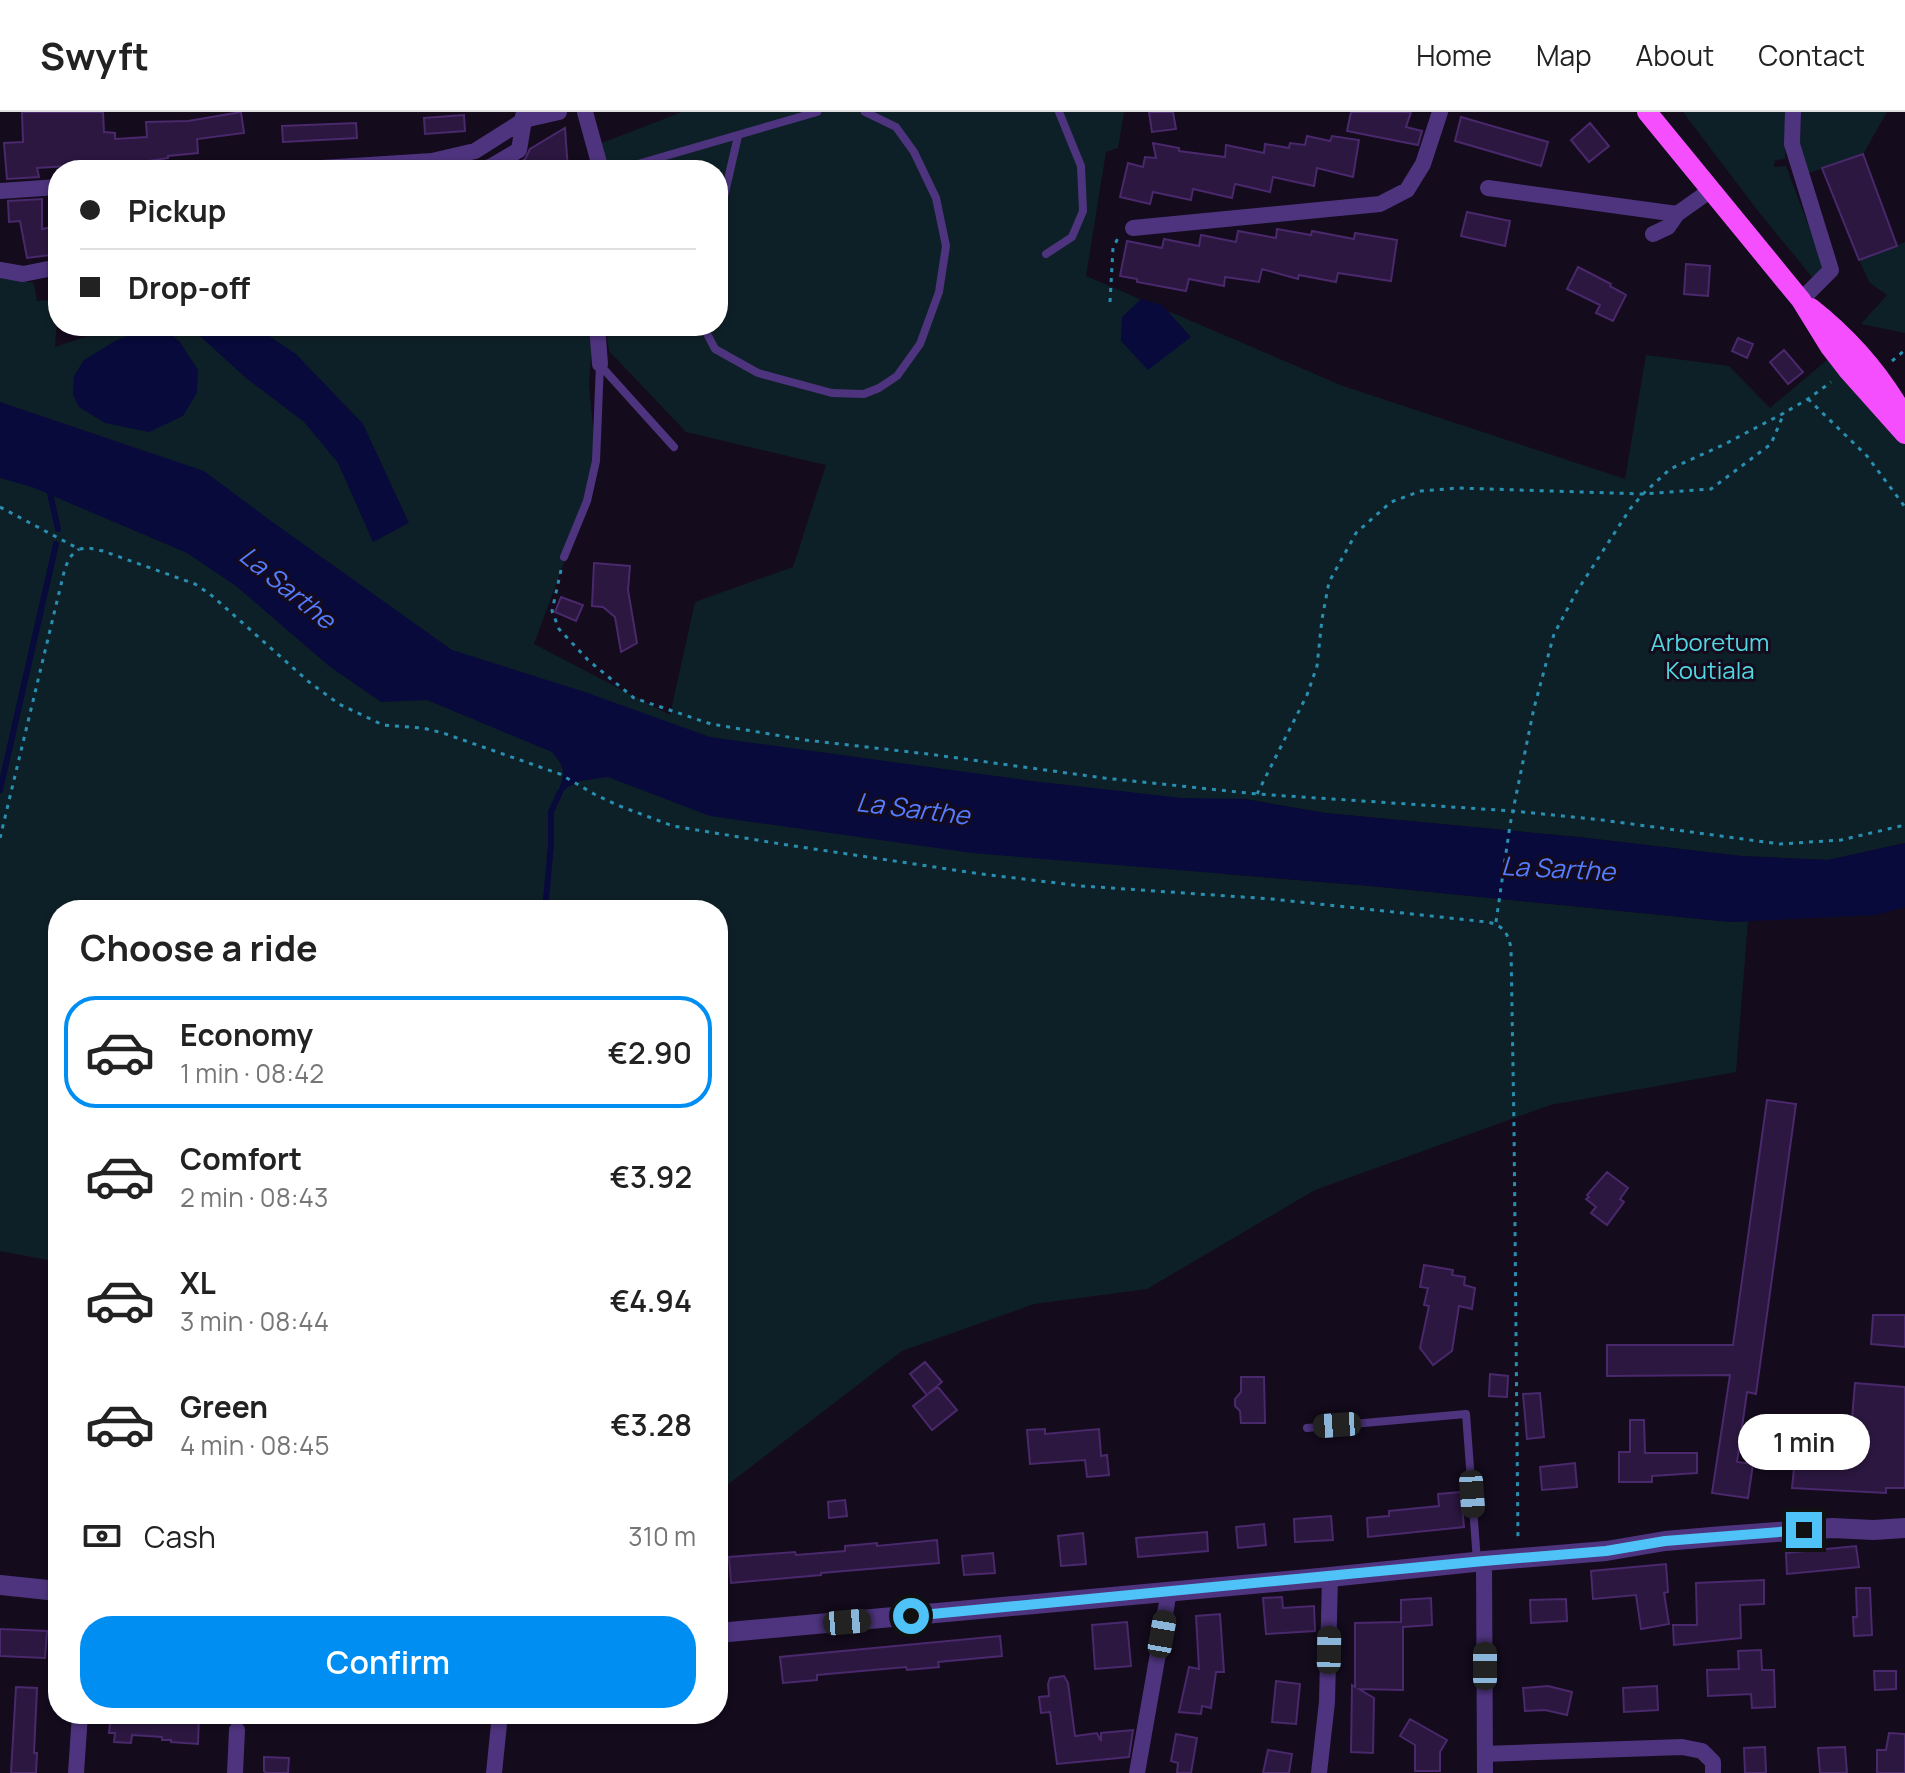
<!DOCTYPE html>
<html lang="en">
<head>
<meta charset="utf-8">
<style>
  :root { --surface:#fff; --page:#f2f2f2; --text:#222; --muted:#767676; --line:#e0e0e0; --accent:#008ef2 }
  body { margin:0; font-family:Manrope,sans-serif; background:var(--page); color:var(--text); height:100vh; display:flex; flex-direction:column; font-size:30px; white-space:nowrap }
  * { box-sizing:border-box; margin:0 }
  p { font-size:26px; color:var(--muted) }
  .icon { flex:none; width:44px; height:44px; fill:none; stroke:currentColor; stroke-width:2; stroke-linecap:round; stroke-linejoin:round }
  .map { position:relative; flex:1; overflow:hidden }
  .drawer { position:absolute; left:48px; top:788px; width:680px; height:824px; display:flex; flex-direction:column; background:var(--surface); border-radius:32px; box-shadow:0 2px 6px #0004 }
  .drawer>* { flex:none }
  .top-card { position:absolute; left:48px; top:48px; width:680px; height:176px; border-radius:32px; box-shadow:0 2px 6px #0004; display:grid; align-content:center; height:176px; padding:0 32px; background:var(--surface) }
  .end { position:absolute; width:36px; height:36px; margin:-18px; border:10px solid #4fc3f7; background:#111; box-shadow:0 0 0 4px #111 }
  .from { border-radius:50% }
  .bubble { position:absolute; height:56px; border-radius:28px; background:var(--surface); box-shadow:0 2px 6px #0004; font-size:26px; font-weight:600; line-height:56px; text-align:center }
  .car { position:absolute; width:24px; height:48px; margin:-24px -12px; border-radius:10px; box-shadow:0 0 6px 2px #0007; background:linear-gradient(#222 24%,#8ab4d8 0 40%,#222 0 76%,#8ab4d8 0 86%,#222 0) }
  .top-card b { display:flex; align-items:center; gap:28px; height:76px; font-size:30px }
  .top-card b+b { border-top:2px solid var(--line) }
  .top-card i { width:20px; height:20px; background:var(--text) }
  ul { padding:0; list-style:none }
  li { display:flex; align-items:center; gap:24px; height:112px; margin:0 16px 12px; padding:0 16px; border:4px solid transparent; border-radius:32px }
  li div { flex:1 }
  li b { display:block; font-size:30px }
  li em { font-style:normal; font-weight:600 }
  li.selected { border-color:var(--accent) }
  li>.icon { width:72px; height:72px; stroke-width:1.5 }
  h2 { padding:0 32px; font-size:36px; line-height:96px }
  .pay { display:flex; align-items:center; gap:20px; height:88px; padding:0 32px; font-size:30px }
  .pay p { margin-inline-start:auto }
  .cta { display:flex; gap:16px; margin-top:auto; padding:16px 32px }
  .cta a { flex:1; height:92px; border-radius:32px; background:var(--accent); color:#fff; font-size:32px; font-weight:600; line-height:92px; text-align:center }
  header { display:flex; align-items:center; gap:48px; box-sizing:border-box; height:112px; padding:0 40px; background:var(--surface); border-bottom:2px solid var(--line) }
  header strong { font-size:38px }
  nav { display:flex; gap:44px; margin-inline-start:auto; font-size:28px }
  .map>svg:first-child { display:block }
</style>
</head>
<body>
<header>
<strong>Swyft</strong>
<nav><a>Home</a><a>Map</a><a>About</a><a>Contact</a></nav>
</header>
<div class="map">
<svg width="1905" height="1661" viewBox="0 0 1905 1661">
  <rect width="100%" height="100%" fill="#140b1d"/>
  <path fill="#0e2027" d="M682 0H1124L1118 36 1106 40 1086 164 1343 274 1625 367 1646 243 1729 254 1770 296 1833 243 1905 329V731L1828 748 1741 744 1578 725 1325 701 1245 687 1224 762 1371 774 1731 810 1748 809 1736 960 1550 993 1315 1078 1147 1177 1034 1192 902 1239 718 1380V798H58V1150L0 1139V164L34 171 37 189 58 187 55 235 117 214H593L589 273 596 349 586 391 534 532 670 603 695 490 793 455 826 353 686 320 609 239 605 214H718V58H601L594 34Z
    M1683 0H1786L1785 47 1775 48 1774 55 1786 54 1822 150 1821 160 1812 165 1758 99Z
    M1801 0H1887L1863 42 1809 61 1800 31Z
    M1905 130V221L1861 212 1887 183 1870 171 1859 148Z"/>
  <path fill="#070a3a" d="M1141 187 1162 193 1191 225 1148 258 1121 229 1122 205Z
    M189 214H254L296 242 363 312 409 411 373 430 338 351 304 310 246 266Z
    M143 218H159L169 221 180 230 198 258 197 281 183 304 149 320 105 311 79 295 73 283 74 264 84 248 115 229Z
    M0 290 204 359 271 409 452 538 585 580 710 625 1032 669 1182 686 1245 687 1325 701 1578 725 1741 744 1828 748 1905 731V795L1876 803 1731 810 1371 774 972 741 710 704 608 665 580 669 568 675 556 685C564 663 568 659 552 640L427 588 381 590 329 554 236 474 187 441 32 375 0 366Z"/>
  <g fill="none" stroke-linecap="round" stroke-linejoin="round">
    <path stroke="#070a3a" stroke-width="6" d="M49 377 58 417
      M0 678 56 432
      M545 798 551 733V700L560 680"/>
  </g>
  <path fill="#2b173f" stroke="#4a286c" stroke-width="2" d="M22 0H103L104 20 115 21V27L147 25 146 10 188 9 241 0 244 21 197 27 198 41 168 44V46L149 49 37 56 39 65 7 67 4 31 23 30Z
    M1149 0H1173L1176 17 1152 20Z
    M1351 0H1411L1406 15 1422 19 1418 33 1347 19Z
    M464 3 465 19 425 22 424 6Z
    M1461 5 1548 30 1541 54 1455 29Z
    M356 11 357 26 283 30 282 14Z
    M1590 11 1609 34 1589 50 1571 28Z
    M565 16 568 58 549 49 534 58H507L525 47 530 37Z
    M1307 24 1330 29 1332 24 1359 28 1353 65 1317 56 1314 74 1273 65 1270 80 1235 72 1232 86 1193 77 1191 88 1153 80 1150 92 1120 85 1128 51 1143 55 1145 45 1156 46 1153 31 1179 36V39L1225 45 1226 33 1264 41 1265 32 1289 36 1290 31 1305 33Z
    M1863 42 1897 134 1859 148 1822 56Z
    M42 87V117L58 114V142L27 146 20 109 9 110 8 89Z
    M1467 100 1510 109 1505 134 1461 124Z
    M1277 117 1311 123 1312 119 1354 127 1355 121 1397 128 1391 169 1338 161 1336 170 1299 163 1298 167 1262 157 1259 170 1225 165 1224 174 1189 167 1186 179 1137 170V167L1120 164 1127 129 1162 136 1164 127 1199 134 1201 123 1236 130 1238 119 1276 126Z
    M1686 152 1710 154 1708 184 1684 182Z
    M1578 155 1611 172 1610 174 1626 183 1613 209 1596 201 1600 193 1567 177Z
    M1738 226 1753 232 1747 246 1732 239Z
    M1784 238 1803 260 1788 272 1770 250Z
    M594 451 630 454 628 478 637 531 621 540 615 505 603 495 592 494Z
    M561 485 583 493 576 509 555 500Z
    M1767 988 1796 992 1756 1282 1747 1280 1737 1350 1753 1352 1748 1386 1712 1381 1730 1263 1607 1264V1233H1733Z
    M1607 1060 1628 1076 1620 1087 1624 1090 1607 1113 1591 1101 1596 1095 1586 1087 1589 1085 1587 1083Z
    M1424 1153 1453 1158 1452 1163 1465 1165 1464 1173 1475 1176 1472 1197 1459 1194 1452 1239 1433 1253 1420 1236 1429 1194 1424 1193 1428 1176 1420 1175Z
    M1873 1203H1905V1235L1871 1232Z
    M925 1250 942 1270 928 1282 938 1275 957 1298 932 1318 913 1294 927 1283 910 1262Z
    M1490 1262 1508 1264 1507 1285 1489 1284Z
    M1241 1265H1264L1265 1311H1241L1240 1299 1235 1294V1287L1241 1280Z
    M1855 1271 1905 1275V1376H1886V1381L1792 1376 1798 1319 1819 1321 1815 1352 1848 1355Z
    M1540 1281 1544 1325 1527 1327 1523 1282Z
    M1630 1308H1644L1645 1341H1697V1361L1652 1364V1370H1619V1340H1630Z
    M1045 1317V1322L1099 1317 1101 1344 1107 1343 1109 1363 1087 1365 1085 1348 1030 1352 1027 1318Z
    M1575 1351 1577 1375 1542 1378 1540 1355Z
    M1461 1380 1464 1415 1368 1425 1367 1406 1389 1404V1399L1439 1394 1438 1382Z
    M845 1388 847 1404 829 1406 828 1390Z
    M1331 1404 1333 1428 1295 1430 1294 1407Z
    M1264 1412 1266 1433 1238 1436 1236 1415Z
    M1207 1420 1208 1439 1138 1445 1136 1426Z
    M1083 1421 1086 1452 1061 1454 1058 1424Z
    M937 1428 939 1451 821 1461V1463L731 1471 729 1445 795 1440 796 1443 845 1439V1434L877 1431V1434Z
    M1856 1434 1859 1455 1787 1462 1786 1441Z
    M993 1441 995 1461 964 1463 962 1444Z
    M1666 1452 1668 1480 1664 1481 1669 1512 1641 1517 1636 1483 1593 1487 1591 1459Z
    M1764 1468V1492L1740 1493 1741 1526 1674 1533 1673 1513H1697L1696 1471Z
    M1856 1476H1870L1872 1523 1854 1524 1853 1505H1857Z
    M1282 1485 1283 1496 1314 1494 1315 1519 1266 1522 1263 1486Z
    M1431 1486 1432 1513 1403 1515V1578L1359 1577 1374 1586 1373 1641 1351 1640 1352 1573 1355 1575V1511L1401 1510V1488Z
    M1566 1487 1567 1509 1531 1511 1530 1488Z
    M1220 1502 1224 1560H1216L1211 1596 1202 1594 1201 1602 1179 1600 1189 1555 1199 1557 1196 1504Z
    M1127 1510 1131 1554 1095 1557 1092 1513Z
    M0 1517 47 1519 45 1546 0 1544Z
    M1000 1524 1002 1544 938 1550 939 1555 907 1558 906 1555 817 1563V1568L783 1571 780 1545Z
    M1761 1538 1762 1558H1774L1775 1595 1752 1596 1751 1582 1708 1584 1707 1558 1739 1557 1738 1539Z
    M1874 1559H1896V1577L1875 1578Z
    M1064 1564 1068 1571 1075 1624 1097 1621 1101 1629V1621L1133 1618 1129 1645 1057 1652 1050 1600 1041 1601 1039 1585 1049 1584 1048 1572 1050 1566Z
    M1276 1569 1300 1572 1296 1612 1272 1610Z
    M1548 1574 1572 1580 1567 1603 1545 1598 1525 1599 1523 1576Z
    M1657 1574 1658 1598 1624 1600 1623 1576Z
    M16 1575 37 1576 34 1641H37L36 1661H11Z
    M111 1602 199 1604 198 1632 171 1630V1628H162V1625L132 1623 131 1631 114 1630 115 1621H109Z
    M1410 1607 1447 1628 1440 1640V1659H1415V1633L1400 1624Z
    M1889 1621 1905 1622V1661H1877V1638H1886Z
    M1176 1622 1197 1626 1191 1661H1177L1178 1651 1171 1649Z
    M1765 1635 1766 1661H1745L1744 1636Z
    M1845 1635 1847 1661H1820L1818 1636Z
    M1268 1638 1292 1642 1289 1661H1263Z
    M264 1645 289 1646 288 1661H266L264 1659Z"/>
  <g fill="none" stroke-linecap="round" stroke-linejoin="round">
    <path stroke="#298fb1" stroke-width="3" stroke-dasharray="4 6" stroke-linecap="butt" d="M1110 190 1113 136 1118 126
      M1892 249 1905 238
      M1808 287 1867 344 1905 395
      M0 395 79 437 89 436 103 439 195 472 210 482 309 570 339 592 383 613 423 616 443 621 560 662 594 682 617 693 673 714 781 732 981 762 1082 774 1272 787 1487 810C1503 813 1508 821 1511 836L1514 1015 1518 1429
      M561 458 552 499 559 517 588 548 634 586 711 612 805 628 928 642 1104 666 1257 682 1513 699 1602 708 1780 732 1841 728 1905 713
      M1257 682 1307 583 1317 554 1322 507 1329 470 1356 421 1391 390 1421 379 1458 376 1643 382 1711 377 1771 332 1784 301
      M0 726 65 456 70 445 79 437
      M1496 810 1510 713 1534 596 1554 522 1577 479 1630 397 1643 382 1670 357 1723 333 1784 301 1808 287 1831 270"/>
    <path stroke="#4e347e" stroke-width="8" d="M617 58 817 0
      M718 111 738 24
      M1046 142 1072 125 1083 99 1081 54 1059 0
      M703 214 715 237 758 261 832 281 864 282 879 276 897 264 920 232 939 180 946 134 936 86 914 40 896 15 865 0
      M600 253 674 335
      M564 445 587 389 596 349 600 252
      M1307 1316 1466 1302 1477 1449"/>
    <path stroke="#4e347e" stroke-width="16" d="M585 0 601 58
      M1793 0 1792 32 1831 158 1801 188
      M290 58 432 49 475 39 524 8 559 0
      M480 58 492 54 519 38 524 8 523 4
      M1488 76 1677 102 1711 78
      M0 79 58 75
      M1133 116 1380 92 1407 78 1423 52 1440 0
      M1653 122 1668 115 1677 102
      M0 158 23 162 58 155
      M597 214 600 252
      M1484 1449 1485 1661
      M1485 1642 1682 1635 1702 1639 1713 1650V1661
      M76 1661 80 1602
      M235 1661 237 1618
      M494 1661 500 1602
      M1137 1661 1169 1479
      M1319 1661 1327 1590 1330 1465"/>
    <path stroke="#4e347e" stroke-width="20" d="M0 1473 58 1479
      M718 1521 1330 1465 1484 1449 1606 1439 1665 1429 1723 1424 1832 1416 1874 1418 1905 1416"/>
    <path stroke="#f44eff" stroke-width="20" d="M1647 0 1801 188 1830 235 1847 257 1905 322
      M1811 196C1849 226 1881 262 1905 306"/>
  </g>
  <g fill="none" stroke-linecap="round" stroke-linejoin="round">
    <path stroke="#4fc3f7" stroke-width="10" d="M911 1504 1484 1449 1606 1439 1665 1429 1804 1418"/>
  </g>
  <g text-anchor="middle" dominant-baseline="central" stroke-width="6" stroke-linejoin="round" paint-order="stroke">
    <g font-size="24" fill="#51d8e1" stroke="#140b1d">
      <text x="1710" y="529">Arboretum<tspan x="1710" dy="28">Koutiala</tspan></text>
    </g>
    <g font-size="26" font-style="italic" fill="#557bff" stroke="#140b1d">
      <text transform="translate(288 475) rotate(39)">La Sarthe</text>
      <text transform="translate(913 696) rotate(7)">La Sarthe</text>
      <text transform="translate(1558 756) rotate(3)">La Sarthe</text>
    </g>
  </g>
</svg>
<i class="end from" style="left:911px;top:1504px"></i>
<i class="end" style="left:1804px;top:1418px"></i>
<div class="bubble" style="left:1738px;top:1302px;width:132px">1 min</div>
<i class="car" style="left:1337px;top:1313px;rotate:266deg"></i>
<i class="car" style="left:1472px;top:1382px;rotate:176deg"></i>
<i class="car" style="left:847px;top:1510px;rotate:85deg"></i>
<i class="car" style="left:1162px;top:1522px;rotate:10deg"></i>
<i class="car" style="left:1329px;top:1538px;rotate:1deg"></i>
<i class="car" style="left:1485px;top:1554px;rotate:0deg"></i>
<div class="top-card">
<b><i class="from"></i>Pickup</b>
<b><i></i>Drop-off</b>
</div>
<section class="drawer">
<h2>Choose a ride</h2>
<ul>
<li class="selected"><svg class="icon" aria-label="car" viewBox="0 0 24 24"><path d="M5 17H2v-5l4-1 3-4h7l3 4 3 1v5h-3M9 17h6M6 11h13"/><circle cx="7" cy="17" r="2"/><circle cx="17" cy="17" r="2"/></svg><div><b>Economy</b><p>1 min · 08:42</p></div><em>€2.90</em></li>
<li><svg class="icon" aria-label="car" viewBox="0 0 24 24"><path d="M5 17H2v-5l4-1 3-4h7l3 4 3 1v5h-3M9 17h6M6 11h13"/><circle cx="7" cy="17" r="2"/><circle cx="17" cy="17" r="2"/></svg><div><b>Comfort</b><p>2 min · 08:43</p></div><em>€3.92</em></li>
<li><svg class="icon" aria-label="car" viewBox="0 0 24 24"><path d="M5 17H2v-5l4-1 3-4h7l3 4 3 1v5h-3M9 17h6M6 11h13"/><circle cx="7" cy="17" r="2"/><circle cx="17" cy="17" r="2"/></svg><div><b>XL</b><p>3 min · 08:44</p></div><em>€4.94</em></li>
<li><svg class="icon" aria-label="car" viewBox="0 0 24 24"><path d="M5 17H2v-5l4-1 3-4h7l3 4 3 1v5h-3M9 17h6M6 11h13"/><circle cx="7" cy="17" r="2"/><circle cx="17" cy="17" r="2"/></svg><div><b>Green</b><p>4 min · 08:45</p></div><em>€3.28</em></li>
</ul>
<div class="pay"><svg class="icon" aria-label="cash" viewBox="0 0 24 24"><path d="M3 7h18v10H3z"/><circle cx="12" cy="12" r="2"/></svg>Cash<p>310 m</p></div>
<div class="cta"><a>Confirm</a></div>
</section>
</div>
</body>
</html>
